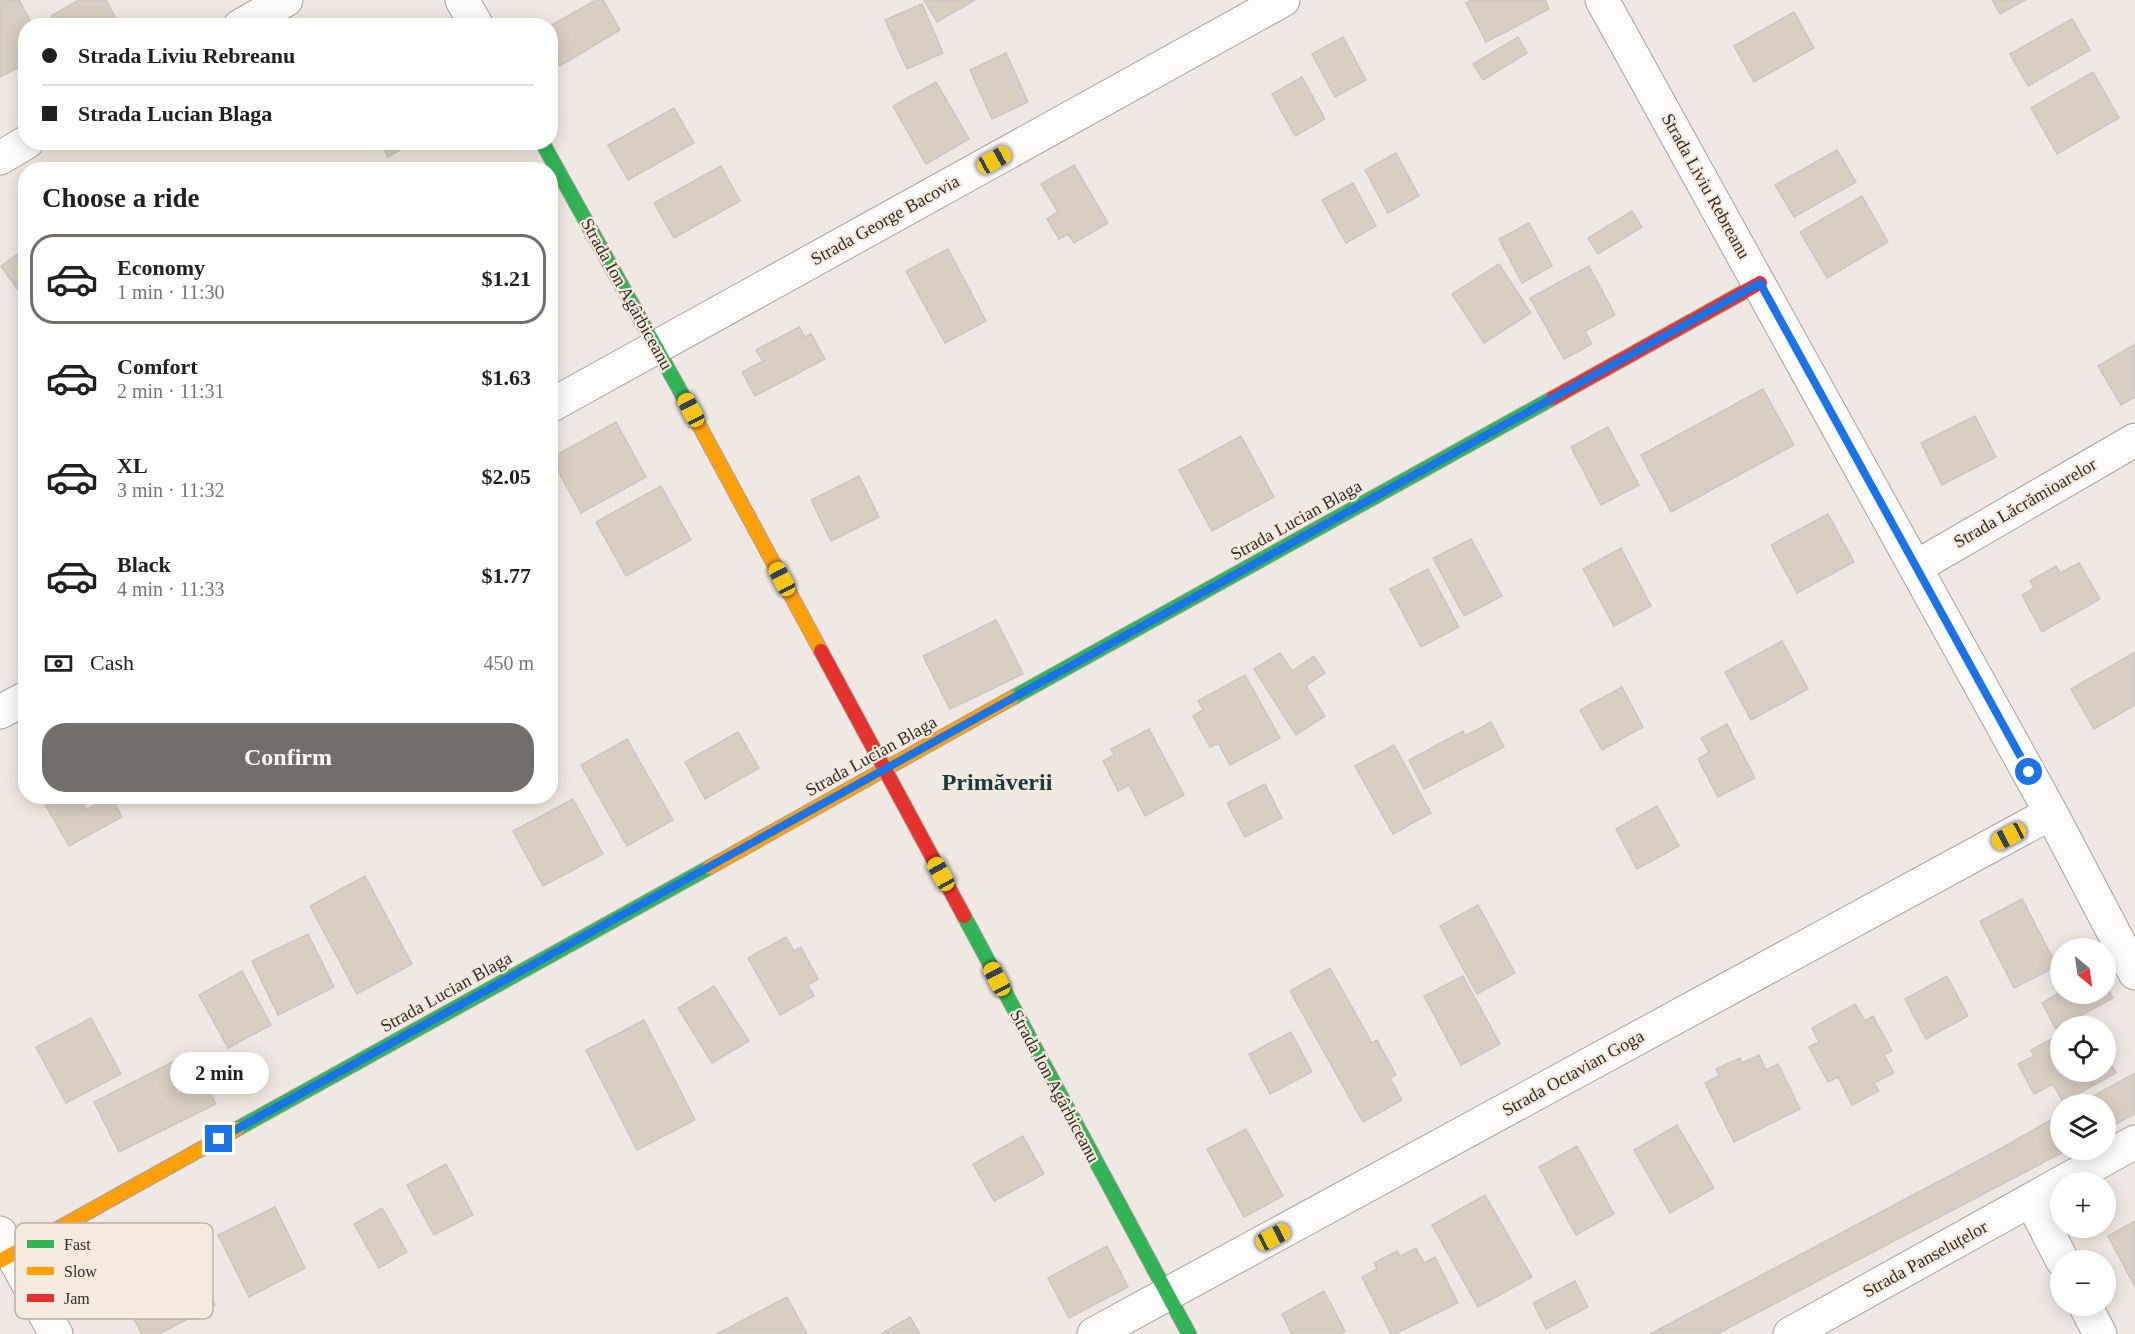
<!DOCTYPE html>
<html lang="en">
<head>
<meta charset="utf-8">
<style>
  :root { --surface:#fff; --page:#f6f6f6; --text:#202124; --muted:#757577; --line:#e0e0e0; --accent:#736e69 }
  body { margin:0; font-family:Georgia,serif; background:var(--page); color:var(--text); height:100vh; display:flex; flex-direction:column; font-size:22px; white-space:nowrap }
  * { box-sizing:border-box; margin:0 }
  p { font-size:20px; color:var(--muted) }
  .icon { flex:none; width:33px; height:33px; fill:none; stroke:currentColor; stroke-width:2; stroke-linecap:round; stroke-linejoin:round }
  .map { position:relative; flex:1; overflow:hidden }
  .drawer { position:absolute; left:18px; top:162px; width:540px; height:642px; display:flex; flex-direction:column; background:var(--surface); border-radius:24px; box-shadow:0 3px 15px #0003 }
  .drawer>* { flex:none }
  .top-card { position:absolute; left:18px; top:18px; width:540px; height:132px; border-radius:24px; box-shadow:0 3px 15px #0003; display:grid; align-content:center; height:132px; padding:0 24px; background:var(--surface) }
  .needle { width:39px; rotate:151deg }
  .fabs { position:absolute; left:2050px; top:938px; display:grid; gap:12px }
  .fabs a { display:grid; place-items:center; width:66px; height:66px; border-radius:50%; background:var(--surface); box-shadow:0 3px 15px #0003; font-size:30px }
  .end { position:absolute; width:27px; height:27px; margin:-14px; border:8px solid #1a73e8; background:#fff; box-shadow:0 0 0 3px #fff }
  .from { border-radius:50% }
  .bubble { position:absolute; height:42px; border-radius:21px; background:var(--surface); box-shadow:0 3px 15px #0003; font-size:20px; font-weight:600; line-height:42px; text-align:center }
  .car { position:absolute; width:18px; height:36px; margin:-18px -9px; border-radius:8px; box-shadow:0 0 4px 2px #0007; background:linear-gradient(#f5c518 24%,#345 0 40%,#f5c518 0 76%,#345 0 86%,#f5c518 0) }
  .top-card b { display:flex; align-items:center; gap:21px; height:57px; font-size:22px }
  .top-card b+b { border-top:2px solid var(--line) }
  .top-card i { width:15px; height:15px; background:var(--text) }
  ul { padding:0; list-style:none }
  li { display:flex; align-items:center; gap:18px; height:90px; margin:0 12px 9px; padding:0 12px; border:3px solid transparent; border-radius:24px }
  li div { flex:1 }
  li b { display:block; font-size:22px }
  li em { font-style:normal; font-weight:600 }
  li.selected { border-color:var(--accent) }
  li>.icon { width:54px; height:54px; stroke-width:1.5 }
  h2 { padding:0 24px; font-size:27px; line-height:72px }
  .pay { display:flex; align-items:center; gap:15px; height:66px; padding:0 24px; font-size:22px }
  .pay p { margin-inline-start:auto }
  .action { display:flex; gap:12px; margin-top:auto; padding:12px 24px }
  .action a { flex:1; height:69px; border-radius:24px; background:var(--accent); color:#fff; font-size:24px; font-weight:600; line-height:69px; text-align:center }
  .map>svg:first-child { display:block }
</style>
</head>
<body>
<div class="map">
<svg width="2135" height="1334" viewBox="0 0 2135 1334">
  <rect width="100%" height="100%" fill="#f0e9e3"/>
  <path fill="#d9cdc1" stroke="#cac5bf" stroke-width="1.5" d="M3 0H19L33 26H26V63L0 77V2Z
    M79 0H106L120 26H56L51 16Z
    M596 0H603L620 30 560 66 550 50V26Z
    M924 0H975L937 22Z
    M1471 0H1545L1549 9 1486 42 1466 3Z
    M1992 0H2025L2000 14Z
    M922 4 943 53 907 69 885 20Z
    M1794 12 1814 48 1754 82 1734 46Z
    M2072 19 2090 50 2028 86 2010 54Z
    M1343 37 1366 80 1335 97 1312 54Z
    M1518 37 1527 53 1483 80 1473 64Z
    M1006 53 1028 102 992 119 970 70Z
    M2093 72 2119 118 2057 154 2031 108Z
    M1302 77 1325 119 1295 136 1272 94Z
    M936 82 969 139 926 164 893 106Z
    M674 108 694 143 628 180 608 145Z
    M380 142H413L388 157Z
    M1837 150 1856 182 1794 217 1775 185Z
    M1396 153 1419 196 1388 213 1365 170Z
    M1074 165 1108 223 1074 243 1068 234 1059 239 1047 219 1058 212 1041 184Z
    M721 166 740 201 674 238 654 203Z
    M1353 183 1376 226 1346 243 1322 200Z
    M1862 196 1888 242 1827 278 1800 232Z
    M1632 211 1642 227 1598 254 1588 238Z
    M1529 223 1552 266 1522 283 1499 239Z
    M26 248V300H25L1 266Z
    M948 249 986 321 945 343 906 271Z
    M1499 264 1531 313 1484 343 1452 294Z
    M1589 266 1615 315 1585 331 1592 344 1564 359 1530 298Z
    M799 327 805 337 811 334 825 359 755 396 742 372 763 361 756 350Z
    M2135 344V397L2121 405 2098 366Z
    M1763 389 1794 445 1671 512 1641 455Z
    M1975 416 1996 457 1942 485 1921 443Z
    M616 422 646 477 581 513 551 458Z
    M1608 427 1639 485 1601 505 1571 447Z
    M1241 436 1274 497 1212 531 1179 470Z
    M859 476 879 517 831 541 811 500Z
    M661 486 691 540 626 576 596 522Z
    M1828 514 1854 562 1797 593 1771 545Z
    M1471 539 1502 596 1464 616 1433 558Z
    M1621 548 1651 606 1614 626 1583 569Z
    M2079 563 2100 599 2042 632 2022 595 2034 588 2030 581 2056 566 2060 573Z
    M1428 569 1459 627 1421 647 1390 589Z
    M996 620 1023 674 950 709 923 656Z
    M1782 641 1808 689 1751 720 1725 672Z
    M2135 652V705L2094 729 2071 689Z
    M1280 653 1292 671 1314 656 1325 673 1306 686 1325 716 1296 735 1254 669Z
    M1245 675 1280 738 1230 765 1218 743 1210 747 1193 716 1203 710 1198 701Z
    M1622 687 1643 727 1602 750 1580 710Z
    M1491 722 1504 747 1424 789 1409 760 1463 731 1465 736Z
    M1727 724 1755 778 1718 797 1698 759 1709 752 1701 738Z
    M1149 729 1184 795 1145 816 1129 785 1118 791 1103 761 1114 755 1111 749Z
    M738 732 759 768 705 799 685 762Z
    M627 739 673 820 627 846 581 765Z
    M1394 745 1431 813 1393 834 1355 766Z
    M1265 784 1282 818 1245 837 1227 803Z
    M46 796H79L86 810 111 796 122 817 69 846 42 799Z
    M573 799 603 854 543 886 513 831Z
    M1657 806 1679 846 1637 869 1616 829Z
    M365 876 412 964 357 994 310 906Z
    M2022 899 2057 966 2014 988 1980 921Z
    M1478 905 1515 973 1477 994 1440 926Z
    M308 934 334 987 278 1015 252 961Z
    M786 937 794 951 801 947 818 979 808 985 814 996 780 1015 748 958Z
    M1330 968 1372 1043 1377 1040 1396 1075 1390 1078 1402 1100 1363 1122 1290 991Z
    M242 971 271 1025 228 1048 199 995Z
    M1463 976 1500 1044 1461 1065 1424 996Z
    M1947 976 1968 1016 1926 1039 1905 999Z
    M2061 982V993H2106V986L2113 998 2056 1029 2042 1003 2059 993 2054 986Z
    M714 986 749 1041 712 1063 678 1008Z
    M1855 1004 1865 1021 1873 1016 1892 1051 1884 1055 1894 1073 1874 1083 1879 1091 1852 1105 1838 1077 1828 1082 1809 1047 1819 1042 1812 1028Z
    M91 1018 121 1074 66 1103 36 1047Z
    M644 1020 695 1120 637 1150 586 1050Z
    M2086 1020 2090 1026H2075Z
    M1291 1032 1312 1072 1270 1094 1249 1054Z
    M2061 1034V1071H2106V1056L2116 1073 2063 1102 2053 1084 2034 1094 2018 1064 2034 1056 2031 1050Z
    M190 1053 216 1104 119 1152 94 1102Z
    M1759 1055 1766 1070 1778 1064 1800 1109 1734 1142 1705 1083 1719 1076 1716 1069 1740 1058 1742 1063Z
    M2135 1073V1114L2106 1129V1104H2079Z
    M2061 1114V1149H2069L1717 1334H1650L2000 1149Z
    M1677 1125 1714 1188 1670 1213 1634 1150Z
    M1246 1129 1283 1196 1244 1217 1207 1149Z
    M1023 1136 1044 1174 994 1201 973 1164Z
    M1577 1146 1614 1214 1576 1235 1539 1167Z
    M446 1164 473 1215 434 1235 407 1185Z
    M1485 1195 1532 1277 1478 1307 1432 1225Z
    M275 1207 305 1268 249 1297 218 1235Z
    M382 1208 407 1252 379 1268 354 1224Z
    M2135 1221V1287L2108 1236Z
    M182 1243 215 1305 159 1334H142L122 1298 128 1270Z
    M1107 1246 1128 1287 1069 1318 1048 1278Z
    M1416 1248 1424 1263 1435 1257 1458 1303 1395 1334H1391L1362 1277 1377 1269 1374 1263 1397 1251 1400 1256Z
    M1575 1281 1588 1307 1546 1329 1533 1303Z
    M1324 1291 1345 1331 1340 1334H1292L1282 1314Z
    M787 1297 807 1334H717Z
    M910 1317 920 1334H881Z"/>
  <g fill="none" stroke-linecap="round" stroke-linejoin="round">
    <defs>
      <path id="street" d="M462 0 477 26
        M1602 0 2051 813 2135 973
        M240 26 286 0
        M0 158 27 142
        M550 406 1283 0
        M1916 567 2135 440
        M0 712 26 698
        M2063 1182 2135 1142
        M2031 1200 2062 1260
        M0 1233 56 1334
        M2085 1305 2100 1334
        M1094 1334 2051 813
        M1790 1334 2061 1183"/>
      <path id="fast" d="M542 142 693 414
        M1012 698 1553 398
        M964 916 1189 1334
        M237 1129 710 867"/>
      <path id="slow" d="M693 414 821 651
        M710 867 1012 698
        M0 1261 237 1129"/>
      <path id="jam" d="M1553 398 1760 283
        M821 651 964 916"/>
    </defs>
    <use href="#street" stroke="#a49f9a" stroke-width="35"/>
    <use href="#fast" stroke="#a49f9a" stroke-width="16"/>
    <use href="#slow" stroke="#a49f9a" stroke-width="16"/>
    <use href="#jam" stroke="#a49f9a" stroke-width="16"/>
    <use href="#street" stroke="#fdfcfb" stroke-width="33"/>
    <use href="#fast" stroke="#30b455" stroke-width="14"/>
    <use href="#slow" stroke="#ff9f0a" stroke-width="14"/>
    <use href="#jam" stroke="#e5322d" stroke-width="14"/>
  </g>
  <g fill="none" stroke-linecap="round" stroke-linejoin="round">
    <path stroke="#1a73e8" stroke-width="8" d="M219 1139 1760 283 2029 772"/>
  </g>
  <g text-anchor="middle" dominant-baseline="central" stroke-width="4.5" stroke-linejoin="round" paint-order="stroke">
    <g font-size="18" fill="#302c27" stroke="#f6e9dd">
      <text transform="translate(1706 186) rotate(61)">Strada Liviu Rebreanu</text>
      <text transform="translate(885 220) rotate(-29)">Strada George Bacovia</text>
      <text transform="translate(627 294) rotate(61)">Strada Ion Agârbiceanu</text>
      <text transform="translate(2025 503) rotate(-30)">Strada Lăcrămioarelor</text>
      <text transform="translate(1296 520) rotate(-29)">Strada Lucian Blaga</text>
      <text transform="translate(871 756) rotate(-29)">Strada Lucian Blaga</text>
      <text transform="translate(446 992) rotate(-29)">Strada Lucian Blaga</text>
      <text transform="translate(1573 1073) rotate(-29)">Strada Octavian Goga</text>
      <text transform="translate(1055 1086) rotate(62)">Strada Ion Agârbiceanu</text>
      <text transform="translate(1925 1259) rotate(-29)">Strada Panseluțelor</text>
    </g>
    <g font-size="24" font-weight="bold" fill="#173a3c" stroke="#f6e9dd">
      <text x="997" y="782">Primăverii</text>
    </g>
  </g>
  <rect x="15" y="1223" width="198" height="96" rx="9" fill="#f6e9dd" stroke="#bbb0a6" stroke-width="1.5"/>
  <rect x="27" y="1240" width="27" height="8" fill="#30b455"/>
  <rect x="27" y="1267" width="27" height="8" fill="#ff9f0a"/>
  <rect x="27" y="1294" width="27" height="8" fill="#e5322d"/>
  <g font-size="16" fill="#302c27">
    <text x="64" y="1250">Fast</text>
    <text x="64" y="1277">Slow</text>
    <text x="64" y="1304">Jam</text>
  </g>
</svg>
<div class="fabs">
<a><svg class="needle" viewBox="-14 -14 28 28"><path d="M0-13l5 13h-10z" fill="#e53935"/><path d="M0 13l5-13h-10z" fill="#757577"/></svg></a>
<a><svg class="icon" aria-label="locate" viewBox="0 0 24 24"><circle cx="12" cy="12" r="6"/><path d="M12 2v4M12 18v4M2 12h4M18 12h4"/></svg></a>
<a><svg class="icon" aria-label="layers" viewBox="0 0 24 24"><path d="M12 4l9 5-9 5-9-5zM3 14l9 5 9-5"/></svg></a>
<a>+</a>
<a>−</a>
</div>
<i class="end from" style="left:2029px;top:772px"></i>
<i class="end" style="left:219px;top:1139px"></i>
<div class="bubble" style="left:170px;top:1052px;width:99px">2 min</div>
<i class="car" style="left:994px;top:160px;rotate:61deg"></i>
<i class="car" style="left:691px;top:410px;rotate:332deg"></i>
<i class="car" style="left:782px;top:579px;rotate:332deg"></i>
<i class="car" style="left:2009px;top:836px;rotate:242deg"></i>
<i class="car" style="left:941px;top:874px;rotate:331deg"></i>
<i class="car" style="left:997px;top:979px;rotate:332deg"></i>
<i class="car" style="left:1273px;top:1237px;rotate:62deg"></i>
<div class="top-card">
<b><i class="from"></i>Strada Liviu Rebreanu</b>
<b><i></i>Strada Lucian Blaga</b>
</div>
<section class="drawer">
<h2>Choose a ride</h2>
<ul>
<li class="selected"><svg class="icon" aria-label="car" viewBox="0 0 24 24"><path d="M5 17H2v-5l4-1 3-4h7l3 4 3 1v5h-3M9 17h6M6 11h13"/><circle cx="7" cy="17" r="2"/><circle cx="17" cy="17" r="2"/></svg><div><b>Economy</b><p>1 min · 11:30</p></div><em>$1.21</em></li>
<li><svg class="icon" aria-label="car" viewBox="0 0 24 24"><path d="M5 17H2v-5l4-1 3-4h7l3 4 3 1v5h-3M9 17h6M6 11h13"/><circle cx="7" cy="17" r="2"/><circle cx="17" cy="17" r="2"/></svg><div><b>Comfort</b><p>2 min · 11:31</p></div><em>$1.63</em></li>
<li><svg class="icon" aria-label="car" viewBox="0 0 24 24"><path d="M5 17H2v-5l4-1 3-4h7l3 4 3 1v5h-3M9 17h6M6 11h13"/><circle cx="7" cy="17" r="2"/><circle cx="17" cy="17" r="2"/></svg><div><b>XL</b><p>3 min · 11:32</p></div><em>$2.05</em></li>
<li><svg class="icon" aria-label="car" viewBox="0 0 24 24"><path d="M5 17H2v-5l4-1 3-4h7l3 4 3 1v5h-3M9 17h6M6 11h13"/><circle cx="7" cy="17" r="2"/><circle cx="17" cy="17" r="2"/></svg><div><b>Black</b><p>4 min · 11:33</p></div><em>$1.77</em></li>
</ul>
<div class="pay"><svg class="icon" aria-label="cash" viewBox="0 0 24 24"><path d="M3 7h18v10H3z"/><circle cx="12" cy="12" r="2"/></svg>Cash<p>450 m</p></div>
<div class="action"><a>Confirm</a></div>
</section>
</div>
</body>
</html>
